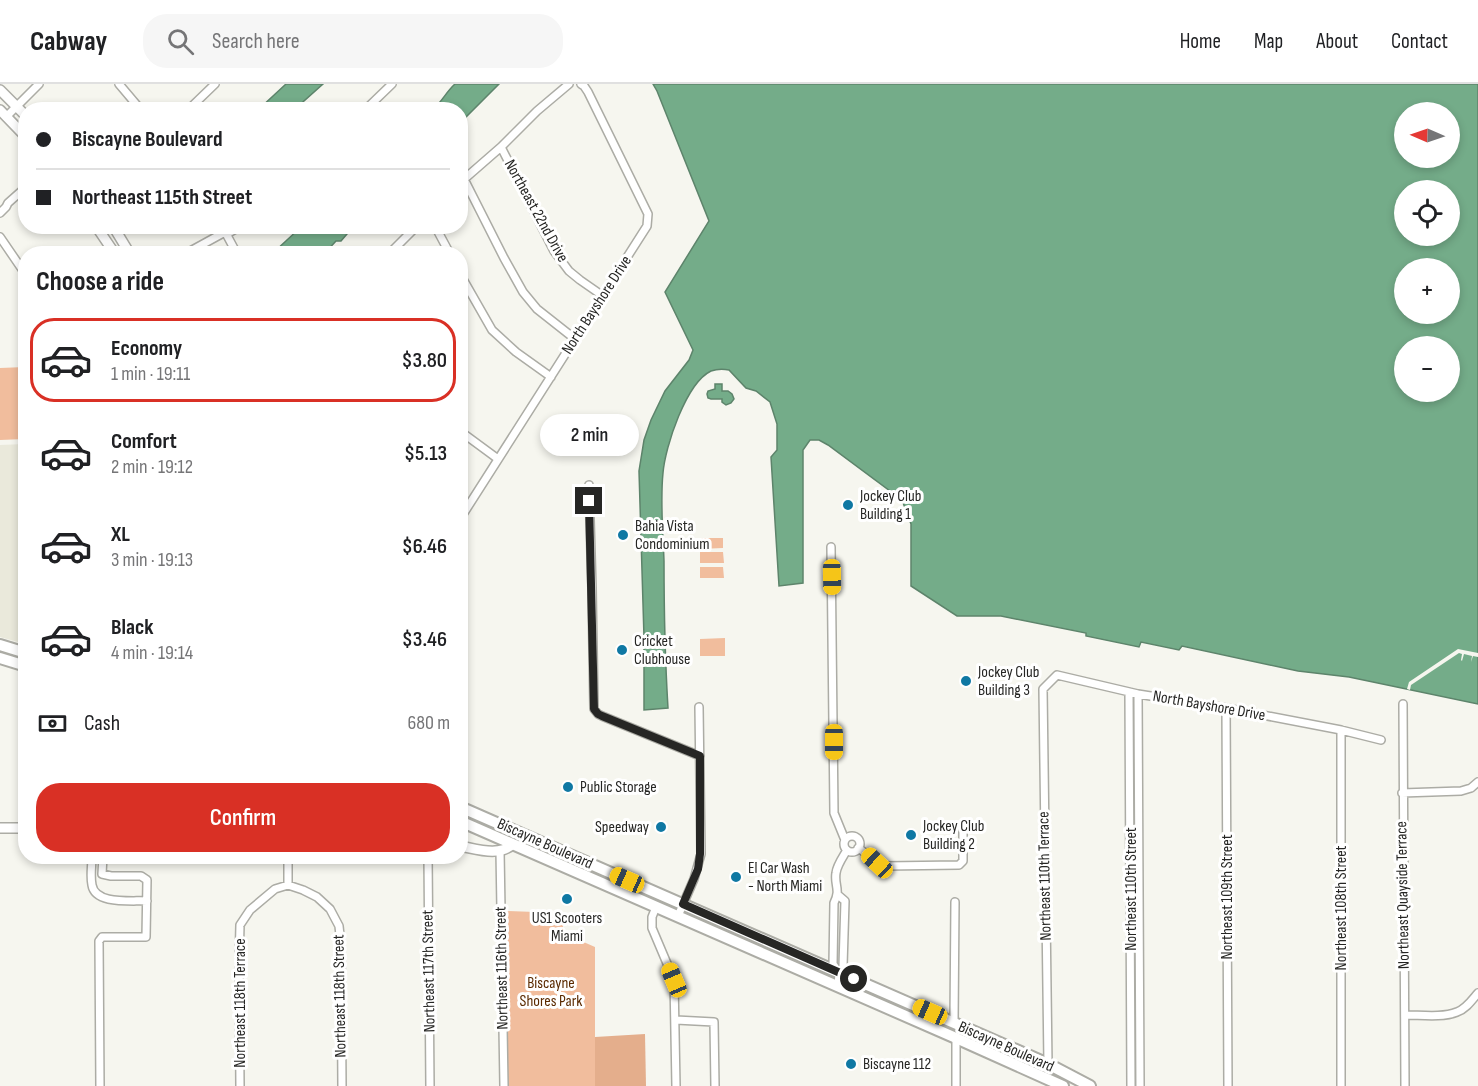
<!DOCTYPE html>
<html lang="en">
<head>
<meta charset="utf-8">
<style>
  :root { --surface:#fff; --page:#f6f6f6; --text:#202124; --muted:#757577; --line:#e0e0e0; --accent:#d93025 }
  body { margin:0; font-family:"Sofia Sans Condensed",sans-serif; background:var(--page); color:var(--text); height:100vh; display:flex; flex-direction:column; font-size:22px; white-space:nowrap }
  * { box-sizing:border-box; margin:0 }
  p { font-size:20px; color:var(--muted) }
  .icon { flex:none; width:33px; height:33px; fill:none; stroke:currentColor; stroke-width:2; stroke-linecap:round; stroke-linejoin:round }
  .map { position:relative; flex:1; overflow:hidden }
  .drawer { position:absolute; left:18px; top:162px; width:450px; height:618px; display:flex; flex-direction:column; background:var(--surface); border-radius:24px; box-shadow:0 3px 9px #0003 }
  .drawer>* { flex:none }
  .banner { position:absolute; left:18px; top:18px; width:450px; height:132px; border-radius:24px; box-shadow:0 3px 9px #0003; display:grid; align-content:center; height:132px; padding:0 18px; background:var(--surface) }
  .needle { width:39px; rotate:272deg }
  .tools { position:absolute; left:1394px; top:18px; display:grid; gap:12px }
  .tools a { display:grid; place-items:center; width:66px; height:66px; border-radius:50%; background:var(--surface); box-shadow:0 3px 9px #0003; font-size:30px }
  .end { position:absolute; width:27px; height:27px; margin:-14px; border:8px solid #262624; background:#fff; box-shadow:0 0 0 3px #fff }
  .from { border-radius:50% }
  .bubble { position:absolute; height:42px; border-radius:21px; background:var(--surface); box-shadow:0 3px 9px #0003; font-size:20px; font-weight:600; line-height:42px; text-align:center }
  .car { position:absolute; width:18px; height:36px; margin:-18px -9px; border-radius:8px; box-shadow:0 0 4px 2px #0007; background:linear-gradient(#f5c518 24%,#345 0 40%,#f5c518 0 76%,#345 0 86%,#f5c518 0) }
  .banner b { display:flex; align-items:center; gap:21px; height:57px; font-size:22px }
  .banner b+b { border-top:2px solid var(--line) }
  .banner i { width:15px; height:15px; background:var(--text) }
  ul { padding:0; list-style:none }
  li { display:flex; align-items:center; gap:18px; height:84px; margin:0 12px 9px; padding:0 6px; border:3px solid transparent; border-radius:24px }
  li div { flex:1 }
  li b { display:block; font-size:22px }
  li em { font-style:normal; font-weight:600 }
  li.selected { border-color:var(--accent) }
  li>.icon { width:54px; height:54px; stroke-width:1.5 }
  h2 { padding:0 18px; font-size:27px; line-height:72px }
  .pay { display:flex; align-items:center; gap:15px; height:66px; padding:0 18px; font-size:22px }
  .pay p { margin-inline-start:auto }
  .cta { display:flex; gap:12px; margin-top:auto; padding:12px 18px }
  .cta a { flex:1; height:69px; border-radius:24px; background:var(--accent); color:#fff; font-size:24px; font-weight:600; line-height:69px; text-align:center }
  header { display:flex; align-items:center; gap:36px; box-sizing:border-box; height:84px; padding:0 30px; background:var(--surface); border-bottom:2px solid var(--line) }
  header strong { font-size:28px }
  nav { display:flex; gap:33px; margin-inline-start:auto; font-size:21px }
  .search { width:420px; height:54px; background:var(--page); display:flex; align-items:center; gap:15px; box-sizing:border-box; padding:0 21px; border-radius:24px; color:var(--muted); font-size:22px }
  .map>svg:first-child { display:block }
</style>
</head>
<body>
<header>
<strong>Cabway</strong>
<div class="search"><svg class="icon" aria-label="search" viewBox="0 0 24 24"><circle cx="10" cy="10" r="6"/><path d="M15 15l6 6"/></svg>Search here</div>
<nav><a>Home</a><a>Map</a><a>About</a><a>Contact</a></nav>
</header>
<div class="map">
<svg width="1478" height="1002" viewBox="0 0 1478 1002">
  <rect width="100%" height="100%" fill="#f6f6ef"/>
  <path fill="#eae9db" d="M25 360H26L25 560 0 553V361Z"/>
  <path fill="#f1bd9d" d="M25 283V355L0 356V284Z
    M700 454H723V464L700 465Z
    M700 468H723L724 479H700Z
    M700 483H723L724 494H700Z
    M725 554V572H700V555Z
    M505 827 563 829V849L595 863V1002H508Z"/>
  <path fill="#e4ae8c" d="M645 950 646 1002H595V953Z"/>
  <path fill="#74ac89" stroke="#5d846b" stroke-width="1.5" fill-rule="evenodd" d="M286 0H323L295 25H259Z
    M455 0H499L461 38 460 26 433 25C442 18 446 8 455 0Z
    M653 0H1478V620L1349 593 1298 587 1182 562 1179 566 1141 558 1139 563 1086 552V549L1001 532H957L911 502V440L902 416 828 361 819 356H810L803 366V499L779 502 771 373 777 366V340L770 318 756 307 746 304 729 286C723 285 717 285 711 287 686 299 665 363 663 389 660 418 663 448 664 477 664 526 665 575 668 624L644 626V553L639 387 644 356 651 336 665 307 689 276 693 266 665 208 709 137 657 7ZM1404 28H1449V74H1404ZM1404 106H1449V152H1404ZM1404 184H1449V230H1404ZM1404 262H1449V308H1404Z
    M301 143V142L353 143 341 157H336L325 169H273Z
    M715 300H722V307H728L732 310 734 315 731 319 726 321 722 318V315H711L708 314 707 310 708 307 715 305Z"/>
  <path fill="#f6f6ef" d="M1458 565 1478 569V573L1473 572 1471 578 1472 572 1464 570 1462 577 1461 576 1462 570 1459 569 1411 601 1410 606 1407 605 1409 598Z"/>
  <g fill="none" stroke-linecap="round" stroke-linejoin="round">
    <defs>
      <path id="street" d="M119 0 141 26
        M188 26 215 0
        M365 26 392 0
        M6 33 39 0
        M501 63 554 167 569 187 580 196 603 212
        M464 95 504 174 523 208 537 225 575 255
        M462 97 501 63 537 27 569 0
        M0 129 6 123 8 119 26 103
        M222 142 237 170
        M435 142 450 170
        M227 150 241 142
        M0 153 26 191
        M185 170 225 148
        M389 170 417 142
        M460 190 492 246 516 268 551 293
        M460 347 498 375
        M589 401 592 504 594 625 598 630 602 632 700 672
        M460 435 647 142 648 130 588 8 584 2 581 0
        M831 463 834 729 845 756
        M1129 608 1131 1002
        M1138 610 1140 1002
        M1403 620 1405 1002
        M1226 624 1228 1002
        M1402 709 1461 707 1471 704 1478 698
        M844 760a8 8 0 1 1 16 0a8 8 0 1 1-16 0Z
        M858 764C868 770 875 779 886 782L959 781 963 777V746
        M500 767 504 1002
        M92 772C92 782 90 792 92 801 95 821 132 816 147 817
        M288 772V801
        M428 772 430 1002
        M656 823 652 833V844L674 896 676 1002
        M678 832 694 795 701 770 699 623
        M838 887 833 880 834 819C841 805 834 802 836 789 837 781 843 773 847 766
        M838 902 839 889 843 882 845 817 838 811
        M1405 931C1421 931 1442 934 1457 928 1466 925 1472 916 1478 909
        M676 936 714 938 715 1002
        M954 939 955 818
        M1048 980 1043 605 1057 591 1138 610 1226 624 1341 646 1381 656
        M100 1002 99 857 102 853H146L147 796 141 792H111L102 790 103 772
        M240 1002 239 879 240 841 250 826 275 805 288 801 303 806 317 813 330 825 339 842 341 861 342 1002
        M956 1002V954
        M1341 1002V646"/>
      <path id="secondary" d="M0 6 26 32
        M0 26 26 53
        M96 142 115 170
        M113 142 130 170
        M0 744H26
        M460 762C477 765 499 773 513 760"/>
      <path id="primary" d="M0 561 26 569
        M0 574 26 582
        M460 723 1048 980 1090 1002
        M460 737 956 954 1063 1002"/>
    </defs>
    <use href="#street" stroke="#acaca5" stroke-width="10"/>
    <use href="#secondary" stroke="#acaca5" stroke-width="12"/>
    <use href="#primary" stroke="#acaca5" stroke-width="14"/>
    <use href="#street" stroke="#fff" stroke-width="7"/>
    <use href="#secondary" stroke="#fff" stroke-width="9"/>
    <use href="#primary" stroke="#fff" stroke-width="10"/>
  </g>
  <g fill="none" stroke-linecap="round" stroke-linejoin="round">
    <path stroke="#262624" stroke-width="8" d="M589 417 594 625 598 630 602 632 700 672V770L698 785 683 820 854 895"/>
  </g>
  <g fill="#0f78a3" stroke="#fff" stroke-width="2">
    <circle cx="848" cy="421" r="6"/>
    <circle cx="623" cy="451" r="6"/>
    <circle cx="622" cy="566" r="6"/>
    <circle cx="966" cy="597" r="6"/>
    <circle cx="568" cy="703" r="6"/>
    <circle cx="661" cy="743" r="6"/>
    <circle cx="911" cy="751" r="6"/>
    <circle cx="736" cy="793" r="6"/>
    <circle cx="567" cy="815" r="6"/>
    <circle cx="851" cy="980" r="6"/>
  </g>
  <g text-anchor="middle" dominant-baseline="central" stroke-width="6" stroke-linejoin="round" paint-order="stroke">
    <g font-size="16" fill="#262624" stroke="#fff">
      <text transform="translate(536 127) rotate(61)">Northeast 22nd Drive</text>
      <text transform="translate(597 221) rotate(-57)">North Bayshore Drive</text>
      <text transform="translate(1209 622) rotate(10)">North Bayshore Drive</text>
      <text transform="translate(545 760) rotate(24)">Biscayne Boulevard</text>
      <text transform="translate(1045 792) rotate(-91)">Northeast 110th Terrace</text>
      <text transform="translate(1131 805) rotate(-90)">Northeast 110th Street</text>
      <text transform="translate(1403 811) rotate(-91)">Northeast Quayside Terrace</text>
      <text transform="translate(1227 813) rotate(-90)">Northeast 109th Street</text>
      <text transform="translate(1341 824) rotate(-90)">Northeast 108th Street</text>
      <text transform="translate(502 884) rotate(-91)">Northeast 116th Street</text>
      <text transform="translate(429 887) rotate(-91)">Northeast 117th Street</text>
      <text transform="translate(340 912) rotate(-91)">Northeast 118th Street</text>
      <text transform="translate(240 919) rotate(-90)">Northeast 118th Terrace</text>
      <text transform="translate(1006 963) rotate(24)">Biscayne Boulevard</text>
    </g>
    <g font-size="16" fill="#262624" stroke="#fff" text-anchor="start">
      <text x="860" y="412">Jockey Club<tspan x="860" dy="18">Building 1</tspan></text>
      <text x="635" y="442">Bahia Vista<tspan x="635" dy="18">Condominium</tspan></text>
      <text x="634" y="557">Cricket<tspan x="634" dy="18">Clubhouse</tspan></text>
      <text x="978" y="588">Jockey Club<tspan x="978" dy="18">Building 3</tspan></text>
      <text x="580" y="703">Public Storage</text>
      <text x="923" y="742">Jockey Club<tspan x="923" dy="18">Building 2</tspan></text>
      <text x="649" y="743" text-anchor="end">Speedway</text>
      <text x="748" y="784">El Car Wash<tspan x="748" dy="18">- North Miami</tspan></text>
      <text x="567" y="834" text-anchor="middle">US1 Scooters<tspan x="567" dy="18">Miami</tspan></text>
      <text x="863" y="980">Biscayne 112</text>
    </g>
    <g font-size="16" fill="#5a2a00" stroke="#fff">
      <text x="551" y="899">Biscayne<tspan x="551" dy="18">Shores Park</tspan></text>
    </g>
  </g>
</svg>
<div class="tools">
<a><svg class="needle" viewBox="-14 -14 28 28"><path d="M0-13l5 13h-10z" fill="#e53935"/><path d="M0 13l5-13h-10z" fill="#757577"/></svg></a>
<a><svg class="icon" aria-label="locate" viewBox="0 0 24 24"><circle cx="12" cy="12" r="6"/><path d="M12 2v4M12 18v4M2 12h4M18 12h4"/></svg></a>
<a>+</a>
<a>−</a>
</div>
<i class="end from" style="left:854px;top:895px"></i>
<i class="end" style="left:589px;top:417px"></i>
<div class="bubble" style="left:540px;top:330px;width:99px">2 min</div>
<i class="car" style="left:832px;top:493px;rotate:179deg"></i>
<i class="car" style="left:834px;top:658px;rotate:180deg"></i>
<i class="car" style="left:877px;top:779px;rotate:313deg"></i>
<i class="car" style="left:627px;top:796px;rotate:294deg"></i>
<i class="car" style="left:674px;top:896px;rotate:337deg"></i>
<i class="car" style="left:930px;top:928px;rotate:294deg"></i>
<div class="banner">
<b><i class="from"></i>Biscayne Boulevard</b>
<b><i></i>Northeast 115th Street</b>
</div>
<section class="drawer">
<h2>Choose a ride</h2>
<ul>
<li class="selected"><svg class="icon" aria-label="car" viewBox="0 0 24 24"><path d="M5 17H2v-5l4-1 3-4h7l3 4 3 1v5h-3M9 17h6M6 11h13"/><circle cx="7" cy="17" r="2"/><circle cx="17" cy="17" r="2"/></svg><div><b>Economy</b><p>1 min · 19:11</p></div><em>$3.80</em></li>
<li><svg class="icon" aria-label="car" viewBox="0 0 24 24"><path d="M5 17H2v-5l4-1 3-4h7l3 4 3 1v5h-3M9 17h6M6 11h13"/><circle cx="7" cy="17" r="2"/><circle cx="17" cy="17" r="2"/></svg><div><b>Comfort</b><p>2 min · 19:12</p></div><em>$5.13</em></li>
<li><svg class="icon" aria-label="car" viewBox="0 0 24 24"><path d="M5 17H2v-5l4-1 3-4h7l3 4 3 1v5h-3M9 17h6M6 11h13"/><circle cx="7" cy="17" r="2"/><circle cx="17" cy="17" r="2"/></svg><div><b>XL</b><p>3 min · 19:13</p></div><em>$6.46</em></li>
<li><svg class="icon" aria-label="car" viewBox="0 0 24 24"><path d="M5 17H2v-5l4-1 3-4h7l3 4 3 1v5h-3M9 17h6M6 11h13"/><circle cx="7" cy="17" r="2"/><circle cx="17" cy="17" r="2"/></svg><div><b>Black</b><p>4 min · 19:14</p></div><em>$3.46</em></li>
</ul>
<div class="pay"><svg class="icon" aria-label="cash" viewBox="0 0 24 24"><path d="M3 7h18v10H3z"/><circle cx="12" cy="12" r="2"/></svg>Cash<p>680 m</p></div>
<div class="cta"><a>Confirm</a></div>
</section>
</div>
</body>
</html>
